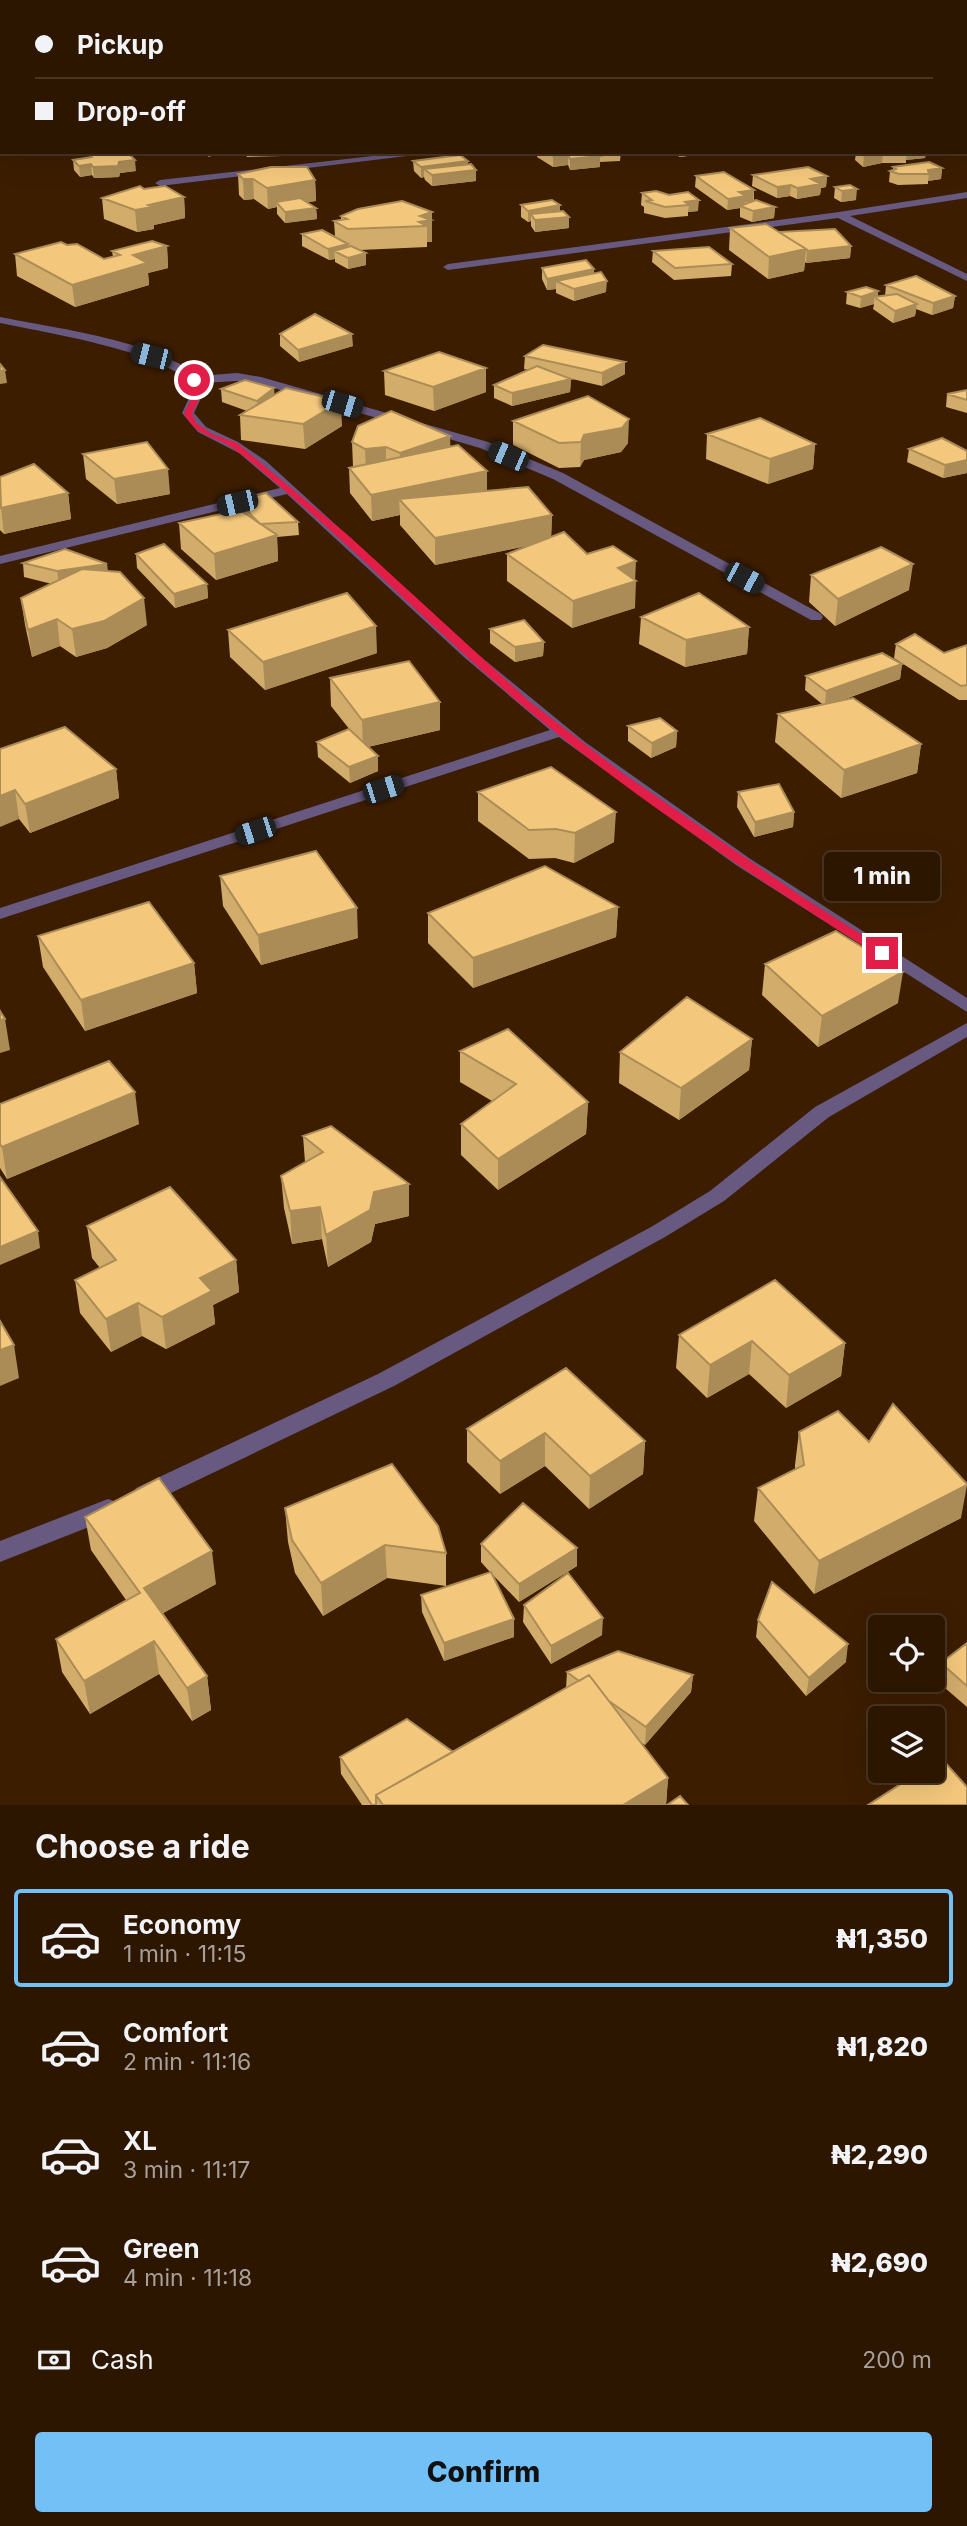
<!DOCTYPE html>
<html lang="en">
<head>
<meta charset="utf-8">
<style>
  :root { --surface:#2d1600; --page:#351f0a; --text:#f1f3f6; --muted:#a79f99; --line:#483522; --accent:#73c0f6 }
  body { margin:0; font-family:Inter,sans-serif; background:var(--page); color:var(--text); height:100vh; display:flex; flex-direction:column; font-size:26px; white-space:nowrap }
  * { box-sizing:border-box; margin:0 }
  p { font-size:23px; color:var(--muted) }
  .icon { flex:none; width:38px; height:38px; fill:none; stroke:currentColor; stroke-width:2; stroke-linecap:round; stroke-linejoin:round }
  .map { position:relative; height:1805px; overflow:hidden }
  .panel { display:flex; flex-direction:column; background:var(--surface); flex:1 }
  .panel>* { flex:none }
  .banner { position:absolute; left:0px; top:0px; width:968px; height:154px; box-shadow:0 7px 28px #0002,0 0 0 2px var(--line); display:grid; align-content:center; height:154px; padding:0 35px; background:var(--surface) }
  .tools { position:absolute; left:868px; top:1615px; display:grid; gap:14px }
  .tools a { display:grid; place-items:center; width:77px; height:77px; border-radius:7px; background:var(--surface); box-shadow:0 7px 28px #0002,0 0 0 2px var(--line); font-size:35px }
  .end { position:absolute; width:32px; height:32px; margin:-16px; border:9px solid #e11d48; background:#fff; box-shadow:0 0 0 4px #fff }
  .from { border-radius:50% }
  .bubble { position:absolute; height:49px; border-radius:7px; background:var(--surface); box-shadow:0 7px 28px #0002,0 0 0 2px var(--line); font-size:23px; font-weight:800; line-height:49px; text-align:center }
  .car { position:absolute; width:21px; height:42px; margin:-21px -10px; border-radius:9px; box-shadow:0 0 5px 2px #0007; background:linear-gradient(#222 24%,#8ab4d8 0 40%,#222 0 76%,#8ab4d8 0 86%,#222 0) }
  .banner b { display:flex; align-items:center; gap:24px; height:66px; font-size:26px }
  .banner b+b { border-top:2px solid var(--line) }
  .banner i { width:18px; height:18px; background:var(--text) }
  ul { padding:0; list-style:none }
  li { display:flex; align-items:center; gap:21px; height:98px; margin:0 14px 10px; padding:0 21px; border:4px solid transparent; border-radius:7px }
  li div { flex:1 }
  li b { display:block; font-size:26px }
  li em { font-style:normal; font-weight:800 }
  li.on { border-color:var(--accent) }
  li>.icon { width:63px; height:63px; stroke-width:1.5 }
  h2 { padding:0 35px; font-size:32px; line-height:84px }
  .pay { display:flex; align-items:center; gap:18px; height:77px; padding:0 35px; font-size:26px }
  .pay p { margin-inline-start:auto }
  .button { display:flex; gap:14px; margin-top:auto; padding:14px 35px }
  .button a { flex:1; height:80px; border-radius:7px; background:var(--accent); color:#111; font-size:28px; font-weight:800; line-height:80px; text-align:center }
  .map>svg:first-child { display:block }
</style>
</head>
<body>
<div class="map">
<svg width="967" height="1805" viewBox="0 0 967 1805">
  <rect width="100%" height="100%" fill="#3c1d00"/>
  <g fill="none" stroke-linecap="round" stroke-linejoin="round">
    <path fill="#675980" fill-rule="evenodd" d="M5 0H23L2 2Z
      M335 0H345L347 2H336Z
      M868 0H878L880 2H869Z
      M966 38H967V42H966Z
      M966 89H967V95H966Z
      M408 152H440L160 186 155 183 160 180Z
      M967 192V198L850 216 967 274V281L838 218 448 270 443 267 448 264 839 212Z
      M0 317C55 328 156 341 198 376L237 373 261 377 488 442 563 473 821 614 823 617 821 620H811L553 479 480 448 260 384 237 381 201 383 202 396 194 413 206 427 238 442 266 461 475 652 585 742 749 858 967 998V1012L736 865 559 737 0 919V908L550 730 465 658 287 494 0 564V556L280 488 239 453 198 432 182 413 190 396 189 383C164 351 42 332 0 323Z
      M967 1023V1037L829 1117 724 1201 665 1237 394 1386 152 1502 144 1505 136 1502 132 1495 136 1488 378 1374 651 1227 710 1191 815 1107Z
      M108 1499 117 1502 120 1509 117 1516 0 1562V1541Z"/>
  </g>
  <path fill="#d2ac6b" d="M346 0H385V2H351Z
    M387 0H461V2H387Z
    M493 0H543L548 2H498Z
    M786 0H851V2H790Z
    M244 152H286H284L283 156 247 157Z
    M538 152H621L620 161 600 162V167L570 170 568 165 553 167 537 157Z
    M669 152H717L680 157Z
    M856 152H926L925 158 906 160V163H882L863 167 855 160Z
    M90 154 136 171 120 173 119 177 94 178 92 175 80 177 74 170 73 160 91 157Z
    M413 161 468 164 476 170V181L432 186 425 180 424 177 421 178 414 171Z
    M893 167 942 168 941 179 928 181V184L898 185 889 182 890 171 893 170Z
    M238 174 315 180 316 201 307 202 316 208 317 219 285 223 277 214V207L268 209 254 199 244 200 239 195Z
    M753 175 827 176 826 187 821 188 820 195 797 199 790 196 777 198 752 186Z
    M696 176 754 190V200L775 207 774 218 752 222 740 217V208L727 210 695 187Z
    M835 187 856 200 841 202 834 198Z
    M642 193 669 195 698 211 688 212V216L665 218 644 213V207L641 205Z
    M184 197 185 218 154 225V229L137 232 104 219 102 198Z
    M521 205H560V211L569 228 535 232 531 226V221L528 222 521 217Z
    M432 212V242H427V247L360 250 366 265 348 269 335 262V259L329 260 302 246V234L335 236 334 221 341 220V216Z
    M730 228 779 233 851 246 850 258 806 263 805 262 804 271 768 279 729 250Z
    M167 246 168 268 148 273 149 285 75 307 17 276 15 254 104 259 113 257 112 251Z
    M653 251 732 264 731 276 674 280 652 262Z
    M542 268 594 273 606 292 574 301 556 293V289L547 290 542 279Z
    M886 285 955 296 953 308 932 315 916 309 915 316 893 323 873 309 874 304 860 308 846 304 847 292 878 296H885Z
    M280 334 353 346 299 362 280 346Z
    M525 356 625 374 602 386 568 378 571 379 570 392 512 406 494 398V385L528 370 524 369Z
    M384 371 486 392 434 411 385 395Z
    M221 389 275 394 342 426 305 449 241 440 240 415 247 411 222 402Z
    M967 390V413L946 407 947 394Z
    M513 421 628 443 621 452 584 460 580 467 559 468 513 445Z
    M707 434 815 444 813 469 768 484 706 459Z
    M352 442 451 446 487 491 552 515 551 537 587 554 635 580V608L572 628 507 581V554L530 545 435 565 400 525V515L372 521 350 493 349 468 353 467Z
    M909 449 967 451V473L943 478 907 462Z
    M83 454 170 494 117 504 86 479Z
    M0 477 68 493 71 519 4 534 0 530Z
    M237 500 298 522 299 535 277 537 278 561 216 580 181 549 179 523 238 510Z
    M136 554 207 584 208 598 175 608 137 568Z
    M23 563 108 571 147 625 107 648 76 657 60 646 32 657 25 625 21 598 52 584 24 577Z
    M811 575 909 590 835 626 809 602Z
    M641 617 749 627 747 654 685 667 639 644Z
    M490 629 544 642 543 656 515 662 490 643Z
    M228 630 377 653 265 690 230 657Z
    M896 644 944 653 967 645V700H959L894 658Z
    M902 664 900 679 840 701 921 744 917 773 841 798 775 742 778 714 822 704 805 690 806 676Z
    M330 678 440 702V730L368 747 378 756V771L350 783 318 757 317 742 350 730 331 706Z
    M628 726 677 731 676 747 651 758 628 741Z
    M0 749 116 769 119 798 30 833 19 819Z
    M478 792 614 842 574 863 555 858 529 859 478 821Z
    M738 792 794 812 793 827 754 837 737 807Z
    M220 876 358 938 261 965 223 906Z
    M618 907 616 937 473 988 428 943V913Z
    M38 936 194 963 197 993 85 1031 43 967Z
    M765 964 898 1003 818 1047 762 995Z
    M752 1039 749 1070 679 1120 619 1083 620 1052Z
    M460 1051 588 1102 586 1134 498 1190 461 1155V1124L492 1101 460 1082Z
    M0 1104 139 1124 7 1179 0 1168Z
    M303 1136 409 1216 375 1224 371 1242 328 1267 322 1239 292 1244 284 1208 281 1176 305 1162Z
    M87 1226 236 1260 239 1292 213 1305 215 1324 166 1349 142 1336 111 1352 80 1313 75 1280 100 1268 92 1258Z
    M679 1335 845 1343 841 1376 786 1408 749 1374 707 1398 676 1368Z
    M566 1368 645 1441 643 1474 589 1509 545 1466 500 1494 467 1462V1429Z
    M799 1432 869 1442 961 1518 814 1594 754 1521 758 1488 795 1469V1465Z
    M285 1508 446 1553V1586L387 1578 323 1616 295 1573 288 1542Z
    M85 1517 216 1584 163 1613 207 1676 211 1710 192 1721 159 1674 90 1714 62 1672 56 1639 126 1600 91 1550Z
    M481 1544 577 1566 519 1602 491 1573 514 1619V1637L444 1661 422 1612 421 1595 490 1572 481 1562Z
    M524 1605 602 1635 551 1664 523 1622Z
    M758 1620 846 1662 806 1696 756 1637Z
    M967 1643V1707L937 1681 941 1663Z
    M567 1672 693 1675 691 1692 645 1745 639 1741 668 1778 666 1805H362L341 1774 340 1757 453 1752 566 1688Z"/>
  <path fill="#ab8c57" d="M147 0H166H164V2H147Z
    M364 0H385V2H364Z
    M432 0H461V2H429Z
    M823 0H851V2H822Z
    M0 75H2V85L0 86Z
    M207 152H228L208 157Z
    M680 152H717L680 157Z
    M883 152 882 163 863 167 864 156Z
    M903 152H926L925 158 906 160 907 152Z
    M568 154V165L553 167V156Z
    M600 156V167L570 170V159Z
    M135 160 136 171 120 173 119 177 94 178 93 167Z
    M468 161V171L476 170V181L432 186V175L424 169V177L421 178V167Z
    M91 164 92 175 80 177 79 166Z
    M942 168 941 179 928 181 929 174 928 170Z
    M827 176 826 187 821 188 820 195 797 199V188L811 179Z
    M243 179H253L254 199 244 200Z
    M315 180 316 201 280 207 276 202 277 207 268 209 267 188Z
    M791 185 790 196 777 198V187Z
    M857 189 856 200 841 202 842 191Z
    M754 190 753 202H745V207L740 206V208L727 210 728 199 739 192Z
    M184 197 185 218 154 225V229L137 232 135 210 148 205Z
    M699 200 698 211 688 212 689 205 685 202Z
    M560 205V216L569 217V228L535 232V220L531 214V221L528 222V211Z
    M775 207 774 218 752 222 753 211Z
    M316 208 317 219 285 223V212Z
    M432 212V242H427V226H419L420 216Z
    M348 244 349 255 334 251 335 259 329 260 328 249Z
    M167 246 168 268 148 273 149 285 75 307 72 285 133 255Z
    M851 246 850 258 806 263 807 251Z
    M806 249 804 271 768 279 769 257Z
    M366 253V265L348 269V258Z
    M594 269V281H556V289L547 290V279Z
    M607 281 606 292 574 301V289Z
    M878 291V299L874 297V304L860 308 861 297Z
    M955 296 953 308 932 315 933 303Z
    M917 304 915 316 893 323 895 311Z
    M352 334 353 346 299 362 298 350Z
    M625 362V374L602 386V373Z
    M486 368V392L434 411 433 387Z
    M5 370 7 383 0 384V371Z
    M571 379 570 392 512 406V393Z
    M274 388 275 401 258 414 257 401Z
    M341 401 342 426 305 449 303 424Z
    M629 419 628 443 621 452 584 460 580 467 581 442 584 435Z
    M450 436 451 461 401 478 400 453Z
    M815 444 813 469 768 484 770 459Z
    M386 447V472L366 474 365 449Z
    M967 460V473L943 478 945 465Z
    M168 469 170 494 117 504 114 479Z
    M487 471V496L399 499 400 515 372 521 371 495Z
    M68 493 71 519 4 534 1 508Z
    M552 515 551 541 435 565V538Z
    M277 535 278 561 216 580 214 554Z
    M636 561 635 582 636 581 635 608 572 628 573 601 618 568Z
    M107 564 109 578 59 585 57 571Z
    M913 564 909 590 835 626 838 599Z
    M207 584 208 598 175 608 174 594Z
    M144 598 147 625 107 648 76 657 72 629Z
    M57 619 60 646 32 657 28 630Z
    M376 626 377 653 265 690 263 662Z
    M749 627 747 654 685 667 686 640Z
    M544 642 543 656 515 662V647Z
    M902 664 900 679 825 706 826 691Z
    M440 702V730L363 748 362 720Z
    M677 731 676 747 651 758 652 743Z
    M921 744 917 773 841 798 844 770Z
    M378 756V771L350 783 349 767Z
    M116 769 119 798 30 833 25 804Z
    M15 790 19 819 0 827V796Z
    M616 812 614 842 574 863 575 833Z
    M794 812 793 827 754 837 755 822Z
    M618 907 616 937 473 988V958Z
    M357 908 358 938 261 965 258 935Z
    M194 963 197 993 85 1031 81 1000Z
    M903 972 898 1003 818 1047 822 1016Z
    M5 1019 10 1050 0 1053V1020Z
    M752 1039 749 1070 679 1120 681 1088Z
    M135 1092 139 1124 7 1179 2 1147Z
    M588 1102 586 1134 498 1190V1159Z
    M409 1184V1216L375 1224 371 1242 328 1267 326 1235 374 1192Z
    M320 1207 322 1239 292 1244 290 1211Z
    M38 1231 40 1248 0 1265V1247Z
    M236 1260 239 1292 213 1305 215 1324 166 1349 162 1317 200 1278Z
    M138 1303 142 1336 111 1352 106 1319Z
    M752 1341 749 1374 707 1398 710 1365Z
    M845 1343 841 1376 786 1408 789 1375Z
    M14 1345 19 1378 0 1386V1350Z
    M545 1433V1466L500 1494V1461Z
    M645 1441 643 1474 589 1509 590 1476Z
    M967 1485 961 1518 814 1594 819 1561Z
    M385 1545 387 1578 323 1616 321 1583Z
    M577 1548V1566L519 1602V1584Z
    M212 1551 216 1584 149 1621 144 1588Z
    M603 1618 602 1635 551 1664V1646Z
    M514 1619V1637L444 1661V1643Z
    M154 1641 159 1674 90 1714 84 1681Z
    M848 1644 846 1662 806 1696 809 1678Z
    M693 1675 691 1692 645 1745 646 1727Z
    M207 1676 211 1710 192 1721 187 1688Z
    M668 1778 666 1805H623Z"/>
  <path fill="#f4c87c" stroke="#ab8c57" stroke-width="2" d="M50 0H72L74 1 53 2Z
    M515 0H543L548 2H519Z
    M127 152 135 160 119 162 118 166 93 167 91 164 79 166 73 160 92 157 90 154Z
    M547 152H592L600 156 570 159 568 154 553 156Z
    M859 152H907H883L864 156Z
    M460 155 468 161 421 167 413 161Z
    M929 162 942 168 928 170 929 174H899L890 171 896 169 893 167Z
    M471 164 476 170 432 175 424 169Z
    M271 167H307L315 180 267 188 253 179H243L238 174Z
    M808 167 827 176 811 179 821 184 797 188 791 185 777 187 753 175Z
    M724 172 754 190 739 192 746 196 728 199 696 176Z
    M850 185 857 189 842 191 835 187Z
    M140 186 144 189 165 186 184 197 148 205 152 207 135 210 102 198Z
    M656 191 669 195 688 192 699 200 685 202 689 205 665 207 645 201 652 200 642 193Z
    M300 198 316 208 285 212 276 202Z
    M552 200 560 205 528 211 521 205Z
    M756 200 775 207 753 211 740 206Z
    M402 201 432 212 420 216 431 220 419 222 427 226 348 229 334 221 347 219 341 216 358 209Z
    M563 211 569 217 535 220 531 214Z
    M766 224 806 249 769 257 730 228Z
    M835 229 851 246 807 251 806 249 779 232Z
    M322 230 348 244 328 249 302 234Z
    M152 241 167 246 133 255 147 263 72 285 15 254 61 242 67 245 77 244 104 259 120 255 112 251Z
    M351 246 366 253 348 258 334 251Z
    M709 247 732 264 675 268 653 251Z
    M586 260 594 269 547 279 542 268Z
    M601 272 607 281 574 289 556 281Z
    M916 276 955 296 933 303 886 285Z
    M866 287 878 291 861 297 847 292Z
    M897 294 917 304 895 311 874 297Z
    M315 314 352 334 298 350 280 334Z
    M543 345 625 362 602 373 525 356Z
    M439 352 486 368 433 387 384 371Z
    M0 364 5 370 0 371Z
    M537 366 571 379 512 393 494 385Z
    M245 380 274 388 257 401 221 389Z
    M286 388 341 401 303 424 240 415Z
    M967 390V400L947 394Z
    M588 396 629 419 622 428 584 435 581 442 559 443 513 421Z
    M391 411 450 436 400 453 386 447 365 449 352 442 358 426Z
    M760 418 815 444 770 459 707 434Z
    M942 438 967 451V460L945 465 909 449Z
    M147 442 168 469 114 479 83 454Z
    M458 445 487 471 371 495 349 468Z
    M34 464 68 493 1 508 0 477Z
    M528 487 552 515 435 538 399 499Z
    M266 493 298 522 260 524 237 500Z
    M240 510 277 535 214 554 179 523Z
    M564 532 587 554 613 546 636 561 618 568 636 581 573 601 507 554Z
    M164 544 207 584 174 594 136 554Z
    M881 547 913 564 838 599 811 575Z
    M65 549 107 564 57 571 23 563Z
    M82 569 120 572 144 598 104 621 72 629 57 619 28 630 21 598Z
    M347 593 376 626 263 662 228 630Z
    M699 593 749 627 686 640 641 617Z
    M524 620 544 642 515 647 490 629Z
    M915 634 944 653 967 645V685L961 686 896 644Z
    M882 653 902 664 826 691 806 676Z
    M409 661 440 702 362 720 330 678Z
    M853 698 921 744 844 770 778 714Z
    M660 718 677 731 652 743 628 726Z
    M65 727 116 769 25 804 15 790 0 796V749Z
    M349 729 378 756 349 767 317 742Z
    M551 767 616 812 575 833 556 829 529 830 478 792Z
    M779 784 794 812 755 822 738 792Z
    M316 851 357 908 258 935 220 876Z
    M545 866 618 907 473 958 428 913Z
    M149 902 194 963 81 1000 38 936Z
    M836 931 903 972 822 1016 765 964Z
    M687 997 752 1039 681 1088 620 1052Z
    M0 1011 5 1019 0 1020Z
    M508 1029 588 1102 498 1159 461 1124 516 1084 460 1051Z
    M109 1061 135 1092 2 1147 0 1144V1104Z
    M331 1126 409 1184 374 1192 370 1210 326 1235 320 1207 290 1211 281 1176 323 1152 303 1136Z
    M0 1177 38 1231 0 1247Z
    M170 1187 236 1260 200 1278 212 1291 162 1317 138 1303 106 1319 75 1280 116 1260 87 1226Z
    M775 1280 845 1343 789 1375 752 1341 710 1365 679 1335Z
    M0 1321 14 1345 0 1350Z
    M566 1368 645 1441 590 1476 545 1433 500 1461 467 1429Z
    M893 1404 967 1484V1485L819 1561 758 1488 804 1465 799 1432 838 1411 869 1442Z
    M392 1464 438 1526 446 1553 385 1545 321 1583 292 1540 285 1508Z
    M159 1478 212 1551 144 1588 207 1676 187 1688 154 1641 84 1681 56 1639 140 1593 85 1517Z
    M523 1503 577 1548 519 1584 481 1544Z
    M491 1572 514 1619 444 1643 421 1595Z
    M568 1573 603 1618 551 1646 524 1605Z
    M772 1582 848 1644 809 1678 758 1620Z
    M967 1643V1686L941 1663Z
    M618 1651 693 1675 646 1727 609 1701 589 1675 579 1681 567 1672Z
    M589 1675 668 1778 623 1805H383L376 1795Z
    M407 1719 453 1752 376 1795V1805H372L340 1757Z
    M941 1758 967 1787V1805H868L921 1771H933V1763Z
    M680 1796 688 1805H667Z"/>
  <path fill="#e11d48" d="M194 378 198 380 201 396 192 413 196 423 212 434 237 443 350 537 529 701 621 772 801 896 886 950V955H878C758 880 631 796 522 705 443 639 370 563 291 496 272 480 254 463 234 449 215 435 195 437 184 413L193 396 191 380Z"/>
</svg>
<div class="tools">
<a><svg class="icon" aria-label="locate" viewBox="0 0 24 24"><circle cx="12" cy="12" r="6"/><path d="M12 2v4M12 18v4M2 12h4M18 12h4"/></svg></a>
<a><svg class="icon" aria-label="layers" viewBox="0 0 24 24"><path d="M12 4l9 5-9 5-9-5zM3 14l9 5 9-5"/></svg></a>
</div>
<i class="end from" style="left:194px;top:380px"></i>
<i class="end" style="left:882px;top:953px"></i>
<div class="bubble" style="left:824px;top:852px;width:116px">1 min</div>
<i class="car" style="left:151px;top:356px;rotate:284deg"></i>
<i class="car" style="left:342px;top:404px;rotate:107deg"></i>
<i class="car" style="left:508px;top:456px;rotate:293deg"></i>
<i class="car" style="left:237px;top:503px;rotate:257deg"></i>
<i class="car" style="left:744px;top:578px;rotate:118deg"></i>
<i class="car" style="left:383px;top:789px;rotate:72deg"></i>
<i class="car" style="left:255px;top:831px;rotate:252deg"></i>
<div class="banner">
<b><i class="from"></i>Pickup</b>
<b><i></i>Drop-off</b>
</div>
</div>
<section class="panel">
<h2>Choose a ride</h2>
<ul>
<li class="on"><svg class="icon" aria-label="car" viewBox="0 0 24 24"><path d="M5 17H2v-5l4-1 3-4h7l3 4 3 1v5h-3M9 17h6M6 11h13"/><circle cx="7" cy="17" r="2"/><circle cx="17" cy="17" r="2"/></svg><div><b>Economy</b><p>1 min · 11:15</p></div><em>₦1,350</em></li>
<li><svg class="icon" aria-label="car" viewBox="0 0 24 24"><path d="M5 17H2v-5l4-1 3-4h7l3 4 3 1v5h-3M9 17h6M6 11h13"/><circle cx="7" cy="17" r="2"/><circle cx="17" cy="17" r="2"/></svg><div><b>Comfort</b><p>2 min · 11:16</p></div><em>₦1,820</em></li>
<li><svg class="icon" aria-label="car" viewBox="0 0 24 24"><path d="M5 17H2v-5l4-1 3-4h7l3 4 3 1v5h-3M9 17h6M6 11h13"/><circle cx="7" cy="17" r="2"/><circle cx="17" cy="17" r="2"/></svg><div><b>XL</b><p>3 min · 11:17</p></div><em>₦2,290</em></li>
<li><svg class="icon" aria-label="car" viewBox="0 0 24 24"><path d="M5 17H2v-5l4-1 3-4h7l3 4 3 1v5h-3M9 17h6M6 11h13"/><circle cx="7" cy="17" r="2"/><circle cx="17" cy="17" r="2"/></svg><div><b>Green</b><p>4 min · 11:18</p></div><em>₦2,690</em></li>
</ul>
<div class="pay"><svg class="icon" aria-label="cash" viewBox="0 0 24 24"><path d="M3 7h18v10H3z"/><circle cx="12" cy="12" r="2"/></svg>Cash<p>200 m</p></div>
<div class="button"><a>Confirm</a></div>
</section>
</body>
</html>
